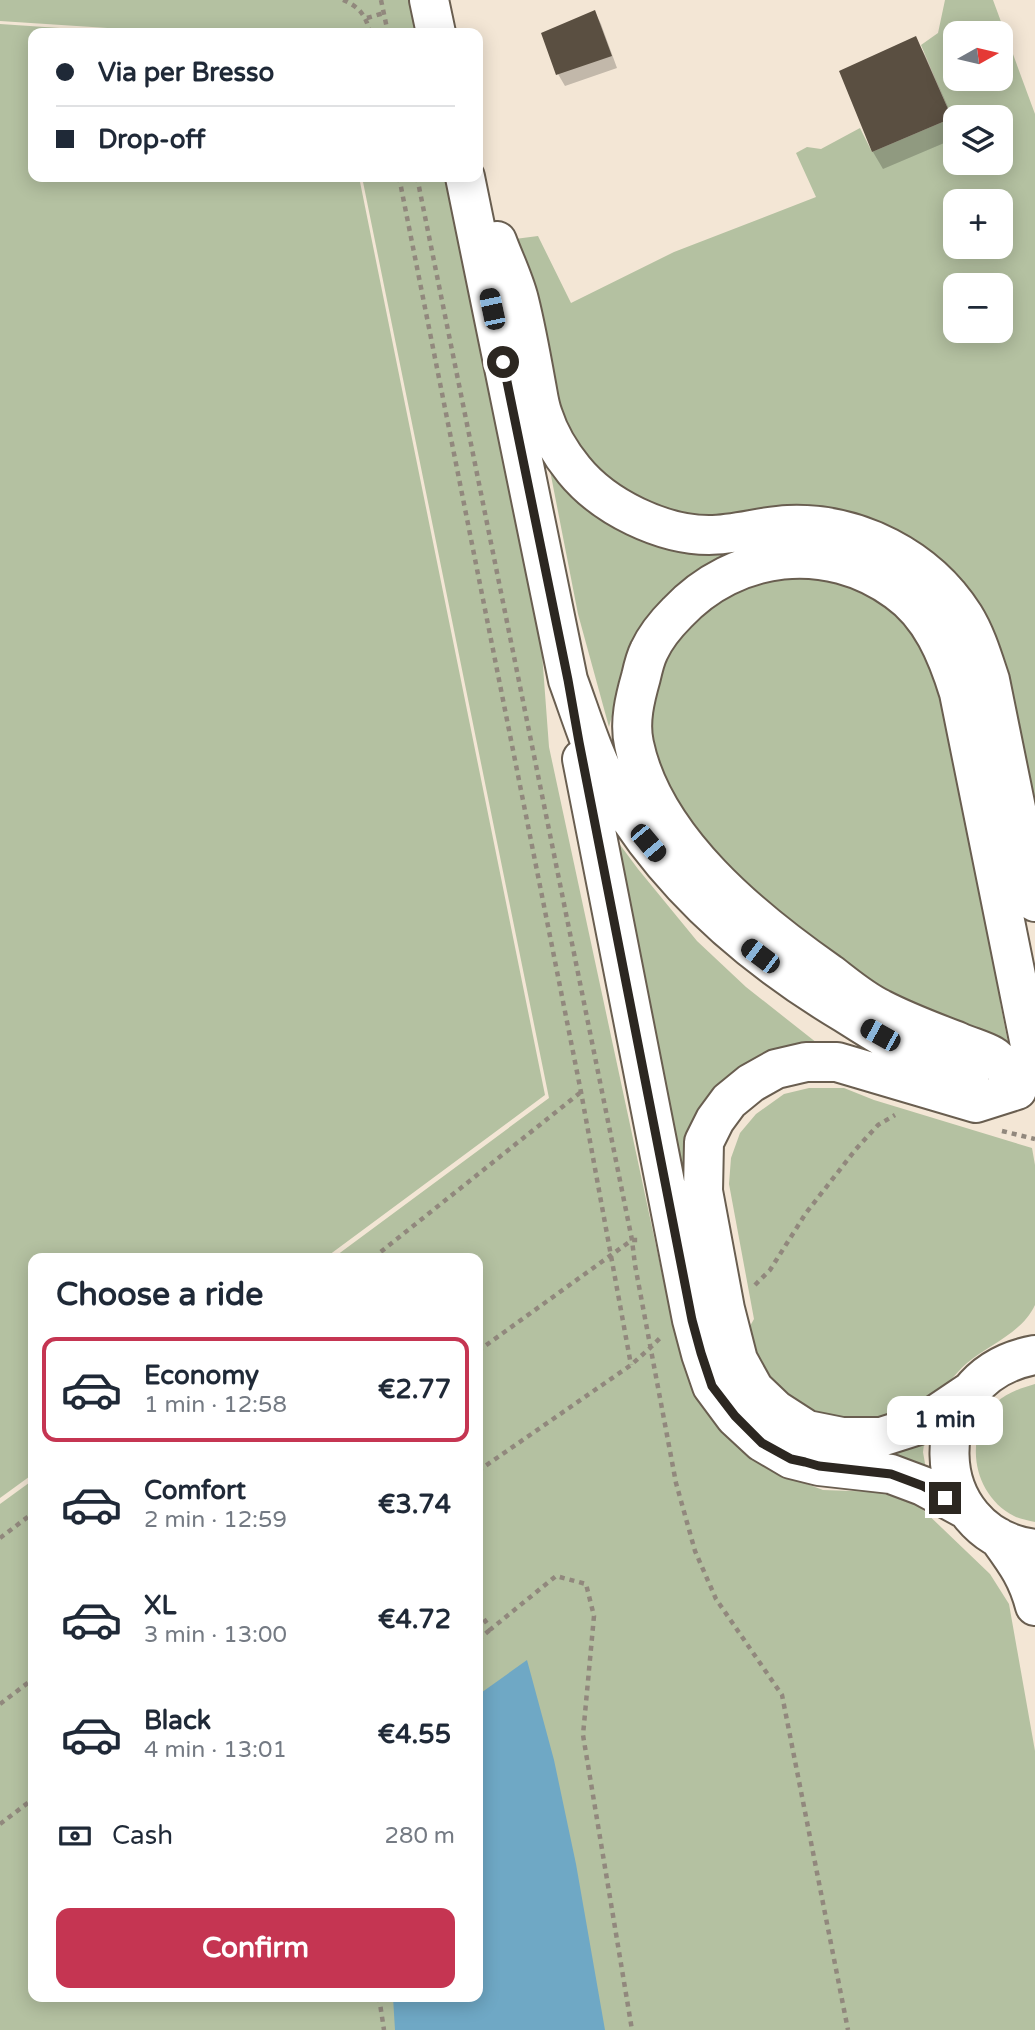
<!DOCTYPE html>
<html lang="en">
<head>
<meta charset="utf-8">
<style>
  :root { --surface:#fff; --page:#f2f2f3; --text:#1f2937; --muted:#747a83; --line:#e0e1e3; --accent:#c53552 }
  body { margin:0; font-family:"Varela Round",sans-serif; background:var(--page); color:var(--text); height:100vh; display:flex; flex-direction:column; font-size:26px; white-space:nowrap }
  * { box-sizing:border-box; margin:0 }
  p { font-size:23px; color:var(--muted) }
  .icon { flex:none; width:38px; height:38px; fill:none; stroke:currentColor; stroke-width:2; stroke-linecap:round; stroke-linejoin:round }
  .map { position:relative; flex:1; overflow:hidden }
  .panel { position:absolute; left:28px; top:1253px; width:455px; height:749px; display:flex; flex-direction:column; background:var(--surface); border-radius:14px; box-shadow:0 4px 18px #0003 }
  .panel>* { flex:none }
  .banner { position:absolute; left:28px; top:28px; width:455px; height:154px; border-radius:14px; box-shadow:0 4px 18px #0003; display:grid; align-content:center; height:154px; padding:0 28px; background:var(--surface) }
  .needle { width:46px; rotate:82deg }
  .fabs { position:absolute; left:943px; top:21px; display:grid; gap:14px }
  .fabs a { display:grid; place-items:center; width:70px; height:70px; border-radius:14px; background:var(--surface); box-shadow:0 4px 18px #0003; font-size:35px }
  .end { position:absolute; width:32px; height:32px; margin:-16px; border:9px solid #2c2721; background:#fff; box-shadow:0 0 0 4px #fff }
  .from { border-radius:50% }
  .bubble { position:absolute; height:49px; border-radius:14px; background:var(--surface); box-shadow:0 4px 18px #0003; font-size:23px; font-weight:700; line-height:49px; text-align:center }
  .car { position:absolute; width:21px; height:42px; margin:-21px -10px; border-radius:9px; box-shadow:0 0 5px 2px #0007; background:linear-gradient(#222 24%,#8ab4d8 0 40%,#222 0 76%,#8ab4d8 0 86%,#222 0) }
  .banner b { display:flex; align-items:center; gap:24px; height:66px; font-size:26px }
  .banner b+b { border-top:2px solid var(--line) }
  .banner i { width:18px; height:18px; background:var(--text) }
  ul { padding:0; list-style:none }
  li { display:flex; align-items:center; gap:21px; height:105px; margin:0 14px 10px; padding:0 14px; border:4px solid transparent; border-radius:14px }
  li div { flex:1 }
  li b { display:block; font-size:26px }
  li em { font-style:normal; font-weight:700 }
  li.selected { border-color:var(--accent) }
  li>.icon { width:63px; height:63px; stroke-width:1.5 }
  h2 { padding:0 28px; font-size:32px; line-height:84px }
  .pay { display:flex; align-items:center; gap:18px; height:77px; padding:0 28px; font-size:26px }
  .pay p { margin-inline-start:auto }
  .primary-button { display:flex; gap:14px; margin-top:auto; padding:14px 28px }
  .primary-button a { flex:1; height:80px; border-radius:14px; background:var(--accent); color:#fff; font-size:28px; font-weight:700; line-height:80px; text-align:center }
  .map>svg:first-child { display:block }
</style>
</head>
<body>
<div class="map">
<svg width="1035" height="2030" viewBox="0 0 1035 2030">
  <rect width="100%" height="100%" fill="#f3e6d5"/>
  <path fill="#b4c1a1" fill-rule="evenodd" d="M0 0H409L416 33H184L0 21Z
    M945 0H993L1035 114V843L990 640 746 519 657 512 589 467 553 406 515 239 538 236 571 303 674 252 816 197 796 153 807 147 821 149 860 128 872 152 952 118 921 45 938 33ZM956 33H1001V79H956ZM956 117H1001V163H956ZM956 201H1001V247H956ZM956 285H1001V331H956Z
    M0 24 134 33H33V177H359L545 1095 325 1258H33V1474L0 1498Z
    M362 177H445L542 653 549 747 676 1339 684 1368 698 1400 720 1430 769 1470 823 1490 880 1492 918 1505 990 1574 1009 1604 1035 1751V2030H0V1504L33 1480V1997H478V1258H333L549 1098Z
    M546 450C559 467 571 485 586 500 606 518 646 537 672 543 717 553 760 538 805 537 819 536 833 540 847 544 857 547 868 549 877 554 927 576 962 629 976 680L1035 967V1005L966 668C954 642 941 617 921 596 850 525 735 529 668 602 637 636 621 684 609 727L578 614Z
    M827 573 898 609 932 655 1008 1000 1000 1002 1008 1043 987 1038 904 1010 788 932 670 803 649 726 656 673 676 635 737 583Z
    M603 822 638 869 697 941 746 987 817 1043 762 1053 721 1082 694 1119 685 1164 686 1212 702 1292 720 1359 745 1399 779 1426 819 1444 864 1447 902 1440 926 1429 923 1452 927 1475C907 1466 888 1459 865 1456 851 1454 836 1457 822 1454 792 1447 745 1420 728 1394 708 1364 700 1326 692 1292Z
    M809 1088H844L874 1100 1032 1148 1035 1165V1305C1022 1333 990 1344 967 1363 953 1375 941 1395 925 1404 915 1410 902 1416 890 1419 848 1431 798 1413 769 1381 759 1371 752 1346 746 1333L754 1319 729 1184 731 1158 740 1133 756 1114 784 1094Z
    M1035 1384V1522C1028 1520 1020 1519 1014 1516 973 1495 962 1436 996 1403 1006 1393 1021 1388 1035 1384Z"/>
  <path fill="#6fa8c5" d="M527 1660 554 1760 576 1864 605 2030H395L393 1997H478V1695Z"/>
  <path fill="#0003" d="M595 12 601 24 617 68 565 86 558 74 543 34Z
    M915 38 925 55 956 125V138L883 169 873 152 841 72Z"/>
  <path fill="#5a4f41" d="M595 10 612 56 556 75 541 33Z
    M916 36 952 118 872 152 839 71Z"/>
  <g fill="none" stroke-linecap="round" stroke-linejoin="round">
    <defs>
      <path id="secondary" d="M429 0 436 33
        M465 177 568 680C582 718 594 759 614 793 670 887 754 959 846 1014 868 1028 891 1043 915 1054 932 1062 951 1067 970 1074
        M497 241C504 260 514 280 519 300 526 328 531 356 536 384 538 394 539 405 543 415 549 434 561 454 574 470 604 507 662 535 709 535 736 535 762 526 788 525 858 522 927 558 964 616 976 635 983 659 990 680L1035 902
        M582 759 692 1320 701 1354 712 1386 735 1417 762 1442 791 1459 819 1466 891 1474 923 1486 967 1510
        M1017 1090C1012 1082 1002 1061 993 1056 983 1050 970 1047 959 1042 933 1032 906 1022 881 1009 862 1000 845 985 829 973 753 920 654 840 634 744 629 722 635 698 641 677 643 668 645 659 649 651 655 638 666 624 677 613 735 551 827 540 897 591 931 615 947 654 959 693L1035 1070
        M1035 1355C918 1376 924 1535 1035 1549
        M968 1393 922 1424 881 1437H842L807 1430 776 1410 754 1389 738 1360 725 1309 703 1191 704 1142 715 1120 729 1101 751 1083 776 1069 806 1062H837L976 1103 1017 1090
        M998 1537C1016 1562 1027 1576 1035 1606"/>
    </defs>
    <use href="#secondary" stroke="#695e50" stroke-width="42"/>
    <path stroke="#91887d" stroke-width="4.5" stroke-dasharray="5 5" stroke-linecap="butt" d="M343 0C360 7 366 16 370 33
      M381 0 388 33
      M367 18 384 13
      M399 177 581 1092 631 1365
      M417 177 632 1240 635 1265 676 1483 695 1551 716 1599 782 1695 848 2030
      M1002 1131 1035 1139
      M373 1258 581 1092
      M755 1285 770 1270 806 1213 856 1149 878 1125 895 1115
      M478 1351 632 1240H642
      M478 1471 631 1365 650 1348 660 1338
      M0 1538 33 1513
      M478 1611 491 1629 556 1576 586 1584 594 1616 583 1735 632 2030
      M478 1640 491 1629
      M0 1704 33 1679
      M0 1824 33 1799
      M379 1997 384 2030"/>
    <use href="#secondary" stroke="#fff" stroke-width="38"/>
  </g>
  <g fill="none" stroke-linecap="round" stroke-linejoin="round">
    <path stroke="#2c2721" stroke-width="9" d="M503 362 568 680 579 742 692 1320 701 1353 712 1386 735 1416 762 1443 791 1459 805 1462 819 1466 891 1474 923 1486 945 1498"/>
  </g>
</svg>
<div class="fabs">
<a><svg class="needle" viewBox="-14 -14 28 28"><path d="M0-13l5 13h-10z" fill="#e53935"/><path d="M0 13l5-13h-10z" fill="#747a83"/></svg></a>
<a><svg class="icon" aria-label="layers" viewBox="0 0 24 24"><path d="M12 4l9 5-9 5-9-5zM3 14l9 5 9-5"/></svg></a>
<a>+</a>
<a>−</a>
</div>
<i class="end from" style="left:503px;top:362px"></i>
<i class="end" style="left:945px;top:1498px"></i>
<div class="bubble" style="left:887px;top:1396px;width:116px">1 min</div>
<i class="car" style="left:492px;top:309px;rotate:348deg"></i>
<i class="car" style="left:648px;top:843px;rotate:140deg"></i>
<i class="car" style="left:760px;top:956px;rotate:307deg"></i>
<i class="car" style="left:880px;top:1035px;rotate:299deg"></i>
<div class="banner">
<b><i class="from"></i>Via per Bresso</b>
<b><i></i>Drop-off</b>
</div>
<section class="panel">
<h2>Choose a ride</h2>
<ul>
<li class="selected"><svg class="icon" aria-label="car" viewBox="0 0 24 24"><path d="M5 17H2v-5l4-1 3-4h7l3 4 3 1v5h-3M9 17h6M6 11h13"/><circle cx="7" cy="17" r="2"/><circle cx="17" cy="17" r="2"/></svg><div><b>Economy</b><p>1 min · 12:58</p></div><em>€2.77</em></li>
<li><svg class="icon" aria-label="car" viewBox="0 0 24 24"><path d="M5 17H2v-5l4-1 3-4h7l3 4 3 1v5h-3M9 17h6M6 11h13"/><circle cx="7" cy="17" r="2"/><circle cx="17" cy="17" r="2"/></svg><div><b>Comfort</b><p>2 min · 12:59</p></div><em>€3.74</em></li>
<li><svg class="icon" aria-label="car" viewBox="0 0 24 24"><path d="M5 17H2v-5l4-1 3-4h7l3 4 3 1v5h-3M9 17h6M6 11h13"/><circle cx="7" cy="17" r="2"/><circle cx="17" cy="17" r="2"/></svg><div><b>XL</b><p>3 min · 13:00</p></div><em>€4.72</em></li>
<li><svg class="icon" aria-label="car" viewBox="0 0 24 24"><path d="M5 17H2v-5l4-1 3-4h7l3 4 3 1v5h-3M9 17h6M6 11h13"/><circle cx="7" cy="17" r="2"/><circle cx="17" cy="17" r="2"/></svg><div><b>Black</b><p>4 min · 13:01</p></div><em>€4.55</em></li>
</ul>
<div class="pay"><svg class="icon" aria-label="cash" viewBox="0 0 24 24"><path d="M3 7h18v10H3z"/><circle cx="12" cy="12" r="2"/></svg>Cash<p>280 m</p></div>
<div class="primary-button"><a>Confirm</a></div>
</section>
</div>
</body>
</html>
